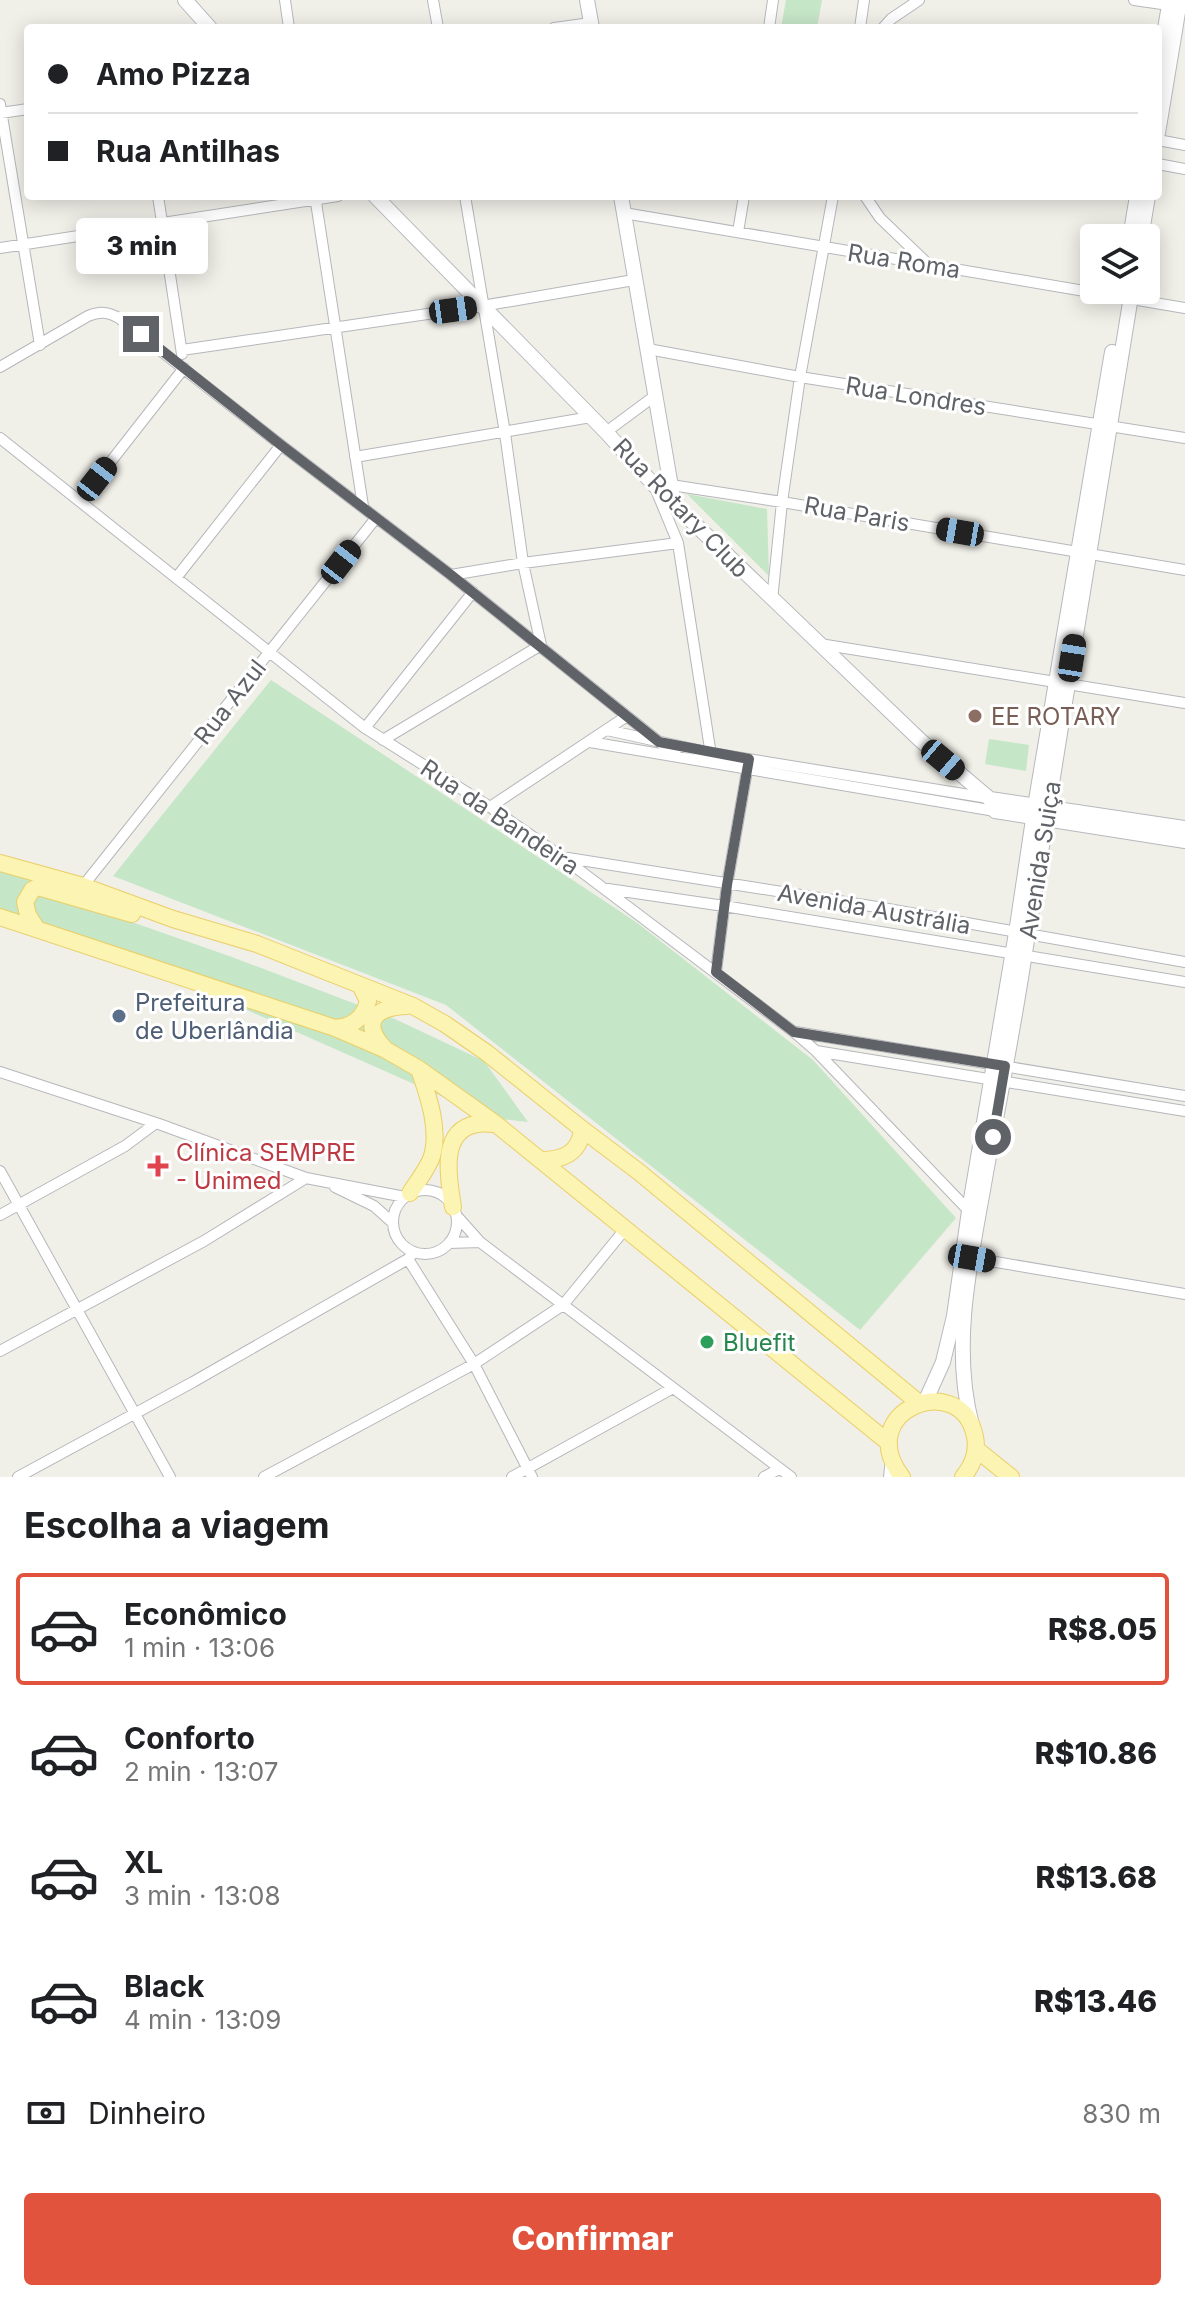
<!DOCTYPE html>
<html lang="pt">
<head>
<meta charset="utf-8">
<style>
  :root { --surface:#fff; --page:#f6f6f6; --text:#202124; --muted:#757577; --line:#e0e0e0; --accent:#e1533d }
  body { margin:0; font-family:Inter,sans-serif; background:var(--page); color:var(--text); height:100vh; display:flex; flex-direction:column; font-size:30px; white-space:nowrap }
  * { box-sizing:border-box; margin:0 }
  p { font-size:26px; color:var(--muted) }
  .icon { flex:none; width:44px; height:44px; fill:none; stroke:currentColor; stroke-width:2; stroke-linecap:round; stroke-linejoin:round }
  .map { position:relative; height:1477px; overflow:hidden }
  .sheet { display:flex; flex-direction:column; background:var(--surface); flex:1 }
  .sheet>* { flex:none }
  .banner { position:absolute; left:24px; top:24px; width:1138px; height:176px; border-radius:8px; box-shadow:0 4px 20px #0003; display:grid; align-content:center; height:176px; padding:0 24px; background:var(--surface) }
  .controls { position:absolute; left:1080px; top:224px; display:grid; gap:16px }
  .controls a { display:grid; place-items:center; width:80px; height:80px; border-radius:8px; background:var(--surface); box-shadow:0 4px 20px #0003; font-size:40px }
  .end { position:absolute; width:36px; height:36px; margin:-18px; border:10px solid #5f6267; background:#fff; box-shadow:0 0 0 4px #fff }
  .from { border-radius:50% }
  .bubble { position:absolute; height:56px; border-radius:8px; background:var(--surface); box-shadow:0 4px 20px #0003; font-size:26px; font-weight:800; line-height:56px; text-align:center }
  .car { position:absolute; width:24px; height:48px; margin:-24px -12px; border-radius:10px; box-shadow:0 0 6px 2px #0007; background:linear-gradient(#222 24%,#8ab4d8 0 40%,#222 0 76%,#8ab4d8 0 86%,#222 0) }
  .banner b { display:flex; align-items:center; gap:28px; height:76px; font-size:30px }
  .banner b+b { border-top:2px solid var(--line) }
  .banner i { width:20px; height:20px; background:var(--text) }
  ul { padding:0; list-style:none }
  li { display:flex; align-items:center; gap:24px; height:112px; margin:0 16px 12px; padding:0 8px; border:4px solid transparent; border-radius:8px }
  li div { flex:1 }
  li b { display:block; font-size:30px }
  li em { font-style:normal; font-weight:800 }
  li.current { border-color:var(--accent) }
  li>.icon { width:72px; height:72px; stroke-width:1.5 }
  h2 { padding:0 24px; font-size:36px; line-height:96px }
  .pay { display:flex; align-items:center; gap:20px; height:88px; padding:0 24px; font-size:30px }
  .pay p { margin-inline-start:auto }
  .primary-button { display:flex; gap:16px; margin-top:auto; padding:16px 24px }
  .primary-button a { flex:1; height:92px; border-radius:8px; background:var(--accent); color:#fff; font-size:32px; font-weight:800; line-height:92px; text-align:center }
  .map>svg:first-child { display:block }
</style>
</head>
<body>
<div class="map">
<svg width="1185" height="1477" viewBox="0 0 1185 1477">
  <rect width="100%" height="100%" fill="#f0efe8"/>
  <path fill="#c6e6c8" d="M786 0H822L817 28H781Z
    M687 494 767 509 769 576Z
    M271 680 636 922 813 1060 956 1218 860 1330 446 1005 113 876Z
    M989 739 1029 745 1026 771 985 764Z
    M0 870 42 884 40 890 232 957 395 1019 484 1061 528 1122 491 1118 222 999 0 926Z"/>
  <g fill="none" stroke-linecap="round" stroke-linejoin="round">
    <defs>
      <path id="street" d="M285 0 289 28
        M433 0 438 28
        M1134 0 1176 6
        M554 28 591 23
        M769 28 773 0
        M860 28 864 0
        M883 28 891 19 919 0
        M0 104 40 345
        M1 113 28 109
        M1158 140 1185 145
        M1158 164 1185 169
        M158 196 182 354
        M315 196 363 506
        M865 196 880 218 927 263
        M624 213 1185 308
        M738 232 744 196
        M0 248 338 196
        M648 349 800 377 1185 438
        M182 350 482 306 634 280
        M0 367 88 316C100 311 108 312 119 318L281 445 451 575 678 757
        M606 432 656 395
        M0 438 365 728 490 807 562 857 794 1032 816 1051 971 1213
        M355 457 591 417
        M671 485 782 502 1185 570
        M656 490 678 543 711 755
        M80 501 184 368
        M451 575 523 563 678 543
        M176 578 281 445
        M772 600 782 502 800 377 833 196
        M820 644 1185 703
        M365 728 473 592
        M607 730 711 753 988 798
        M383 740 541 645 523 563 505 433 465 196
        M590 742 995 811
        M490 807 627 716
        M568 858 877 907 1185 962
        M83 886 376 518
        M608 889 724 906 1185 982
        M716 972 727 885 748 765
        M796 1032 1185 1096
        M816 1051 1185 1111
        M0 1072 159 1124 306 1178 405 1197
        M0 1171 170 1477
        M335 1187 374 1206 393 1223
        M393 1222a32 32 0 1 1 64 0a32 32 0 1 1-64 0Z
        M0 1215 125 1146 156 1123
        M456 1215 480 1242 791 1477
        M449 1243 480 1242
        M414 1252 408 1259 474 1364 532 1477
        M966 1257 1185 1294
        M0 1351 204 1241 306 1178
        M18 1477 193 1382 408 1259
        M264 1477 474 1364 563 1305 626 1228
        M512 1477 673 1388
        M764 1477 779 1469
        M889 1477 891 1459"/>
      <path id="secondary" d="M185 0 210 28
        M587 0 592 28
        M1158 68 1170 0
        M1158 133 1180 0
        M375 196 606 432 654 485 920 740 990 799 995 811 1185 841
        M621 196 674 504
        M1130 238 1137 196
        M1141 238 1148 196
        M990 799 1185 828
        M925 1402 943 1362 954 1316 969 1211 1016 933 1035 806 1112 352
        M972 1425C950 1343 972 1255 986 1173 999 1102 1013 1031 1024 959 1060 736 1094 513 1132 290"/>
      <path id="primary" d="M0 863 83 886 173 919 257 944 413 1006 445 1024 487 1053 582 1129 639 1172 919 1403
        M0 917 335 1028 386 1050 419 1069 496 1124 889 1443
        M36 928 28 915 25 902 32 890 38 887 132 914
        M335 1028C352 1027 364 1018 368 1001L360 985
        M385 1049C360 1022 375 1007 407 1006
        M542 1160C563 1160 580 1153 582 1129
        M410 1193C417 1182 426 1171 431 1159 441 1132 428 1095 419 1069
        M453 1207C449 1181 438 1130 477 1124 483 1123 490 1124 496 1124
        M976 1449 1011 1477
        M902 1477C851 1410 962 1368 975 1437 978 1452 973 1465 963 1477"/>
    </defs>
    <use href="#street" stroke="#b5b7bb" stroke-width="12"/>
    <use href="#secondary" stroke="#b6b9be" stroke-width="16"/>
    <use href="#primary" stroke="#ebce66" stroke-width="18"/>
    <use href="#street" stroke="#fff" stroke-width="10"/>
    <use href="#secondary" stroke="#fff" stroke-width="14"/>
    <use href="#primary" stroke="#fbf4b2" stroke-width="16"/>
  </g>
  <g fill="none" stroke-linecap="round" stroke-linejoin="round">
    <path stroke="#5f6267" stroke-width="10" d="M141 334 281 445 451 575 659 742 749 759 727 885 716 972 794 1032 1005 1066 993 1137"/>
  </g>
  <circle fill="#8d6e63" stroke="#fff" stroke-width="3" cx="975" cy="716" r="8"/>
  <circle fill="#5c6f8a" stroke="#fff" stroke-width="3" cx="119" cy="1016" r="8"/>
  <path fill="#e0444e" stroke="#fff" stroke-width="3" d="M154 1154h8v8h8v8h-8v8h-8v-8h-8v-8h8z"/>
  <circle fill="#2e9e5b" stroke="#fff" stroke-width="3" cx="707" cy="1342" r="8"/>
  <g text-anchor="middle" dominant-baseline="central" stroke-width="6" stroke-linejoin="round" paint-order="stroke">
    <g font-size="24" fill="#5f6267" stroke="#fff">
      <text transform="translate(904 261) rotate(9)">Rua Roma</text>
      <text transform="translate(916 396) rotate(9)">Rua Londres</text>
      <text transform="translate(681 508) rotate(46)">Rua Rotary Club</text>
      <text transform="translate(857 514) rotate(10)">Rua Paris</text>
      <text transform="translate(230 702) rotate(-52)">Rua Azul</text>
      <text transform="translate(500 817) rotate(34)">Rua da Bandeira</text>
      <text transform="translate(1040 860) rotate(-81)">Avenida Suiça</text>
      <text transform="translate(874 909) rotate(10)">Avenida Austrália</text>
    </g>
    <g font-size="24" fill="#785e54" stroke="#fff" text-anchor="start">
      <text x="991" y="716">EE ROTARY</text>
    </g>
    <g font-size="24" fill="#4e5e75" stroke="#fff" text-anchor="start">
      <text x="135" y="1002">Prefeitura<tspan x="135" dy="28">de Uberlândia</tspan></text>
    </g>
    <g font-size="24" fill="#be3a42" stroke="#fff" text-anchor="start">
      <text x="176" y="1152">Clínica SEMPRE<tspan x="176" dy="28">- Unimed</tspan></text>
    </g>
    <g font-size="24" fill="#27864d" stroke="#fff" text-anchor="start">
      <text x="723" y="1342">Bluefit</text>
    </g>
  </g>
</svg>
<div class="controls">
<a><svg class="icon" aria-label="layers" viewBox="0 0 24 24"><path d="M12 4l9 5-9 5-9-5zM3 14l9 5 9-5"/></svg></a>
</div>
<i class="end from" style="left:993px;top:1137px"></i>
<i class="end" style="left:141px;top:334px"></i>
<div class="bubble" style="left:76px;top:218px;width:132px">3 min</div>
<i class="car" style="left:453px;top:310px;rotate:82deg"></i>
<i class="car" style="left:97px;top:479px;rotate:38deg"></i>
<i class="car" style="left:960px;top:532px;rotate:280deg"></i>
<i class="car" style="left:341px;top:562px;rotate:38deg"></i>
<i class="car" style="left:1072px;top:658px;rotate:9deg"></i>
<i class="car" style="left:943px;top:760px;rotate:130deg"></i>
<i class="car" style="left:972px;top:1258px;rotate:100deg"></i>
<div class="banner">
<b><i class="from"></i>Amo Pizza</b>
<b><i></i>Rua Antilhas</b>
</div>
</div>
<section class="sheet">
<h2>Escolha a viagem</h2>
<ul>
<li class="current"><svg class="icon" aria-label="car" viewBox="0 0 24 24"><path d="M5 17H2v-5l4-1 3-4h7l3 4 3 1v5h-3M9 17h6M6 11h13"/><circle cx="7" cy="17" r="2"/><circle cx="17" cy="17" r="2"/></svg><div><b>Econômico</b><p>1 min · 13:06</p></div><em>R$8.05</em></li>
<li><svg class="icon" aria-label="car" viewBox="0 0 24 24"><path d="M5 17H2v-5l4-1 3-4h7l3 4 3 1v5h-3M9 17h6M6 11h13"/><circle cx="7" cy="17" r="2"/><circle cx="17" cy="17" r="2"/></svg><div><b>Conforto</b><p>2 min · 13:07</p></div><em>R$10.86</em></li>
<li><svg class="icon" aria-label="car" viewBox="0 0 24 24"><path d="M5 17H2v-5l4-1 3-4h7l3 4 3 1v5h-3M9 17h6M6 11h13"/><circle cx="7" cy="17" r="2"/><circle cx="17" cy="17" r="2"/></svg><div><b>XL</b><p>3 min · 13:08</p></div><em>R$13.68</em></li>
<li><svg class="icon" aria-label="car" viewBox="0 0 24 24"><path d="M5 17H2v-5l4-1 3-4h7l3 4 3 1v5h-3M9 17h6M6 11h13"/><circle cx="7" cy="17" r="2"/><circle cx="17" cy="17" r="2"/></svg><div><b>Black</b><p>4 min · 13:09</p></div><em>R$13.46</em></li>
</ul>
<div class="pay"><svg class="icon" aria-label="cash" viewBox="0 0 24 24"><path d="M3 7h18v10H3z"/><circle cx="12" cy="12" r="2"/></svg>Dinheiro<p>830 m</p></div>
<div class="primary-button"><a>Confirmar</a></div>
</section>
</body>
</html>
